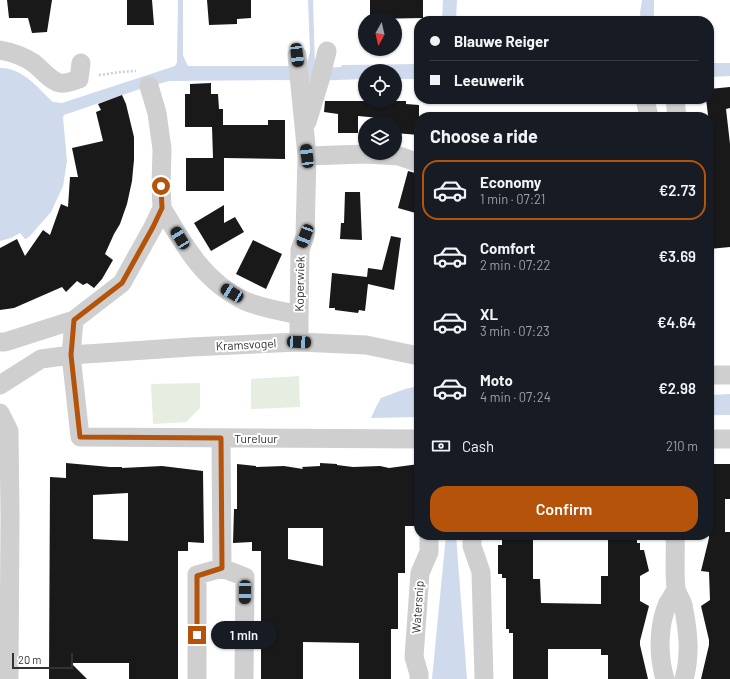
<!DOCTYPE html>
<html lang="en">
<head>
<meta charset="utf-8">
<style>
  :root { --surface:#171b24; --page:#242831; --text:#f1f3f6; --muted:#9ea1a6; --line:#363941; --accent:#b45309 }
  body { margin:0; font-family:Barlow,sans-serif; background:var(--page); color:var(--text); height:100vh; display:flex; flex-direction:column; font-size:15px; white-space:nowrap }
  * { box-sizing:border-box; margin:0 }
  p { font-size:13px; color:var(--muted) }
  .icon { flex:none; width:22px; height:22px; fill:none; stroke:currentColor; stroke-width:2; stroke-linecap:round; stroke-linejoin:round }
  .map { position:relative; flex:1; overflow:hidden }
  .sheet { position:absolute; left:414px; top:112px; width:300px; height:428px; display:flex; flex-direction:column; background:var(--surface); border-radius:16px; box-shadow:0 1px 3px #0004 }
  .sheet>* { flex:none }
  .banner { position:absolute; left:414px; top:16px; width:300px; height:88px; border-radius:16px; box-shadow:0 1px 3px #0004; display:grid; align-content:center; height:88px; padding:0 16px; background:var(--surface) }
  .needle { width:26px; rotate:188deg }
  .tools { position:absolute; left:358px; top:12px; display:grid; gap:8px }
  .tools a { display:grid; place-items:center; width:44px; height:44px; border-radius:50%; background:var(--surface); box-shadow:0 1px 3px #0004; font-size:20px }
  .scale { position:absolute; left:12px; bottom:10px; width:61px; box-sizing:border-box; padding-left:4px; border:2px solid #323232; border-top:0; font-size:11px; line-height:14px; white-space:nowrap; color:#323232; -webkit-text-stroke:3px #fff; paint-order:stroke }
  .end { position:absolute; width:18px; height:18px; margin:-9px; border:5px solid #b45309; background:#fff; box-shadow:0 0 0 2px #fff }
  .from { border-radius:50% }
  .bubble { position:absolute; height:28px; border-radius:14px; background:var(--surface); box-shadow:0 1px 3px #0004; font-size:13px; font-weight:600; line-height:28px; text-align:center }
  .car { position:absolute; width:12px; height:24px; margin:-12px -6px; border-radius:5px; box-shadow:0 0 3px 1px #0007; background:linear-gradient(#222 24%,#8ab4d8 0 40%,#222 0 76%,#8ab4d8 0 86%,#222 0) }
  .banner b { display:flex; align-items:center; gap:14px; height:38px; font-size:15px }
  .banner b+b { border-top:1px solid var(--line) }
  .banner i { width:10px; height:10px; background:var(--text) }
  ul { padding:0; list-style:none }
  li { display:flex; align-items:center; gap:12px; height:60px; margin:0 8px 6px; padding:0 8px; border:2px solid transparent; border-radius:16px }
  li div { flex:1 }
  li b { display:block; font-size:15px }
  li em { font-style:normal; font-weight:600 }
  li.current { border-color:var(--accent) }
  li>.icon { width:36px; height:36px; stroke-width:1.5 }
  h2 { padding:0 16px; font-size:18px; line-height:48px }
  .pay { display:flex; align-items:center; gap:10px; height:44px; padding:0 16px; font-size:15px }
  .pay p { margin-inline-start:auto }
  .action { display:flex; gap:8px; margin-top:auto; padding:8px 16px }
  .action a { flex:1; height:46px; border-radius:16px; background:var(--accent); color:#fff; font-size:16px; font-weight:600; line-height:46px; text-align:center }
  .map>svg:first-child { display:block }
</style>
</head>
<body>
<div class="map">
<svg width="730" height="679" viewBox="0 0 730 679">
  <rect width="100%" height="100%" fill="#fff"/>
  <path fill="#e5eee1" d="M299 376 300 407 251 409V379Z
    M200 383V408L186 422 153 424 151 384Z"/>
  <path fill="#cfdaec" d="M178 0H183V55L185 60 188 66H292L307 62 310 52 308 0H313L315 68 341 67 342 65 419 64V79H395V71H365V79L309 81 282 80 169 81 137 90 64 115 63 117 67 161 63 186 51 212 29 237 26 239H25L20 233 11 238 0 241V68C22 67 38 88 53 102L62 103 175 66 177 62Z
    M443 0H457L456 21H442Z
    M642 0H654V21H641L640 13Z
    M709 63H730V76L709 77Z
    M419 386V417L371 418 376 407 381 398 405 389Z
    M730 394V415H709V395Z
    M446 535H456L467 679H432Z"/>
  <path fill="#191919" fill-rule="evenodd" d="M7 0H52L47 32 32 33 28 18H9Z
    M127 0H152L154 25H127Z
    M207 0H251V18L237 19V24L209 25Z
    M370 0H423V18L370 19Z
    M211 83V94H218L219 109H223V125H268V120H285V159L224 158V191H186V158H213L212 127H185V94H190V84Z
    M730 87V108L726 109 730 144V247L709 249V155H713L706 99H709V89Z
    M122 95 126 104 134 137V160L133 170 132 181 127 204 120 224 114 234 105 254 113 260 102 279 94 288 87 283 83 285 77 281 66 292 62 287 14 308 0 310V248L17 239 25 256 43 230 50 235 61 204 68 207 70 177H78L72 148 103 141 96 112 101 110 98 104Z
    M325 101H406V104L419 105V135L395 133V123H390L391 119 358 116V133H338V114L324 112Z
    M408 171 419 174V214L398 208Z
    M345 192H360L362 240 340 239 341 223H344Z
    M224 205V223L235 217 244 232 211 251 194 223Z
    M391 236 401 238 394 290 368 284 365 311 359 310 358 313 335 310V308H329L332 273 367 277 368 268 382 270Z
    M253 240 282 254 266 289 236 274Z
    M66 463 110 467H122V468L162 466 203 471 204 543 188 542V551H178V679H129V663H71L87 679H49L50 477 66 478ZM128 493V541L93 539V495Z
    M320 463 337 464V465L353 467 380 466 389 468 419 464V526H405V573H398V629H391V679H359V643L303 642V679H261V551H252V542L233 543 234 509H237V464L256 466V467L284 466 303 469 302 467 320 466ZM288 528H323V566L288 559Z
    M709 464H730V499H725V532H730V679H701L709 645V640L701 606 710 600 709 572 701 571 709 538Z
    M502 535H533V579H540L541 603 601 604V576H608V535H637V543H640V550H644L649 571 640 576V601L649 606 640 641V645L648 679H608V655H601V649H548V679H513V633H509V629H506V578H502V574H498V545H502Z"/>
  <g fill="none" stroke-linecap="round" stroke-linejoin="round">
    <path stroke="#cfcfcf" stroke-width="2.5" stroke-dasharray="2 2" stroke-linecap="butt" d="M99 75 121 72 136 71"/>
    <path stroke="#cfcfcf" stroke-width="19" d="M0 50C11 52 23 56 32 62 41 68 50 81 60 83 66 84 73 81 79 79L81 63
      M297 55 307 156 305 236 300 250 299 315V342
      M645 99 649 117
      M675 99 677 117
      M307 122 320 80 327 51
      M307 156 365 154 399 156 419 163
      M162 208C184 245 203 281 245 301 261 308 281 311 299 315
      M74 320 71 355 80 437 419 439
      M0 342H5L74 320 122 283 153 227 162 208 161 186 162 149 157 113 149 86
      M709 375H730
      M0 385 41 359 71 355 191 347 299 342 366 345 419 356
      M0 413 9 431 10 515 9 679
      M221 438 222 568
      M709 439H730
      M472 535V546L481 572 484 679
      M675 535C676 552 674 571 676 588 677 594 681 599 683 605 688 630 691 654 684 679
      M197 679V575L222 568 245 577 244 679
      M419 679V674L414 657 420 573 429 552V535
      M665 679C658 656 658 625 668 603 671 599 673 594 676 590"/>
  </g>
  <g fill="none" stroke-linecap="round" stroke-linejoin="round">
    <path stroke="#b45309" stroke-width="5" d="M161 186 162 208 153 227 122 283 74 320 71 355 80 437 221 438 222 568 197 576V635"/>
  </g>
  <g text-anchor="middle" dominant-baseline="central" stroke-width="4" stroke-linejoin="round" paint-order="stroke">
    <g font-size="12" fill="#323232" stroke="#fff">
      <text transform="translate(299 284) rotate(-89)">Koperwiek</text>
      <text transform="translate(246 344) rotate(-3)">Kramsvogel</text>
      <text x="256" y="438">Tureluur</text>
      <text transform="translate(417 607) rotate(-86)">Watersnip</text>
    </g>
  </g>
</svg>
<div class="tools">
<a><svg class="needle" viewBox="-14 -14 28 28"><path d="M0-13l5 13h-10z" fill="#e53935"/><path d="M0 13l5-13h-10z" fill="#9ea1a6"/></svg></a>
<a><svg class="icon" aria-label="locate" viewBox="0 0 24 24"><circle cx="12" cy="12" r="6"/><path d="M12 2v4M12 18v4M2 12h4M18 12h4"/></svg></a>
<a><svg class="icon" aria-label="layers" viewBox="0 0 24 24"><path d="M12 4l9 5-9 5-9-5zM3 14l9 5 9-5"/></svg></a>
</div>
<div class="scale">20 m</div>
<i class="end from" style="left:161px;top:186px"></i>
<i class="end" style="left:197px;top:635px"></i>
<div class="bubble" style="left:211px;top:621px;width:66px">1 min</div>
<i class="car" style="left:297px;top:55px;rotate:173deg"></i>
<i class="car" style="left:307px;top:156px;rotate:353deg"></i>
<i class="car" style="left:305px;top:236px;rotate:201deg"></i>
<i class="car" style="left:180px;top:238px;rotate:329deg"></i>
<i class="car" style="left:232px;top:293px;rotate:301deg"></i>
<i class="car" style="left:299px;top:342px;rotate:93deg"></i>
<i class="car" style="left:245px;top:592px;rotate:181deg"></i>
<div class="banner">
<b><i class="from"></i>Blauwe Reiger</b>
<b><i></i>Leeuwerik</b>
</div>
<section class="sheet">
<h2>Choose a ride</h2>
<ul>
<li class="current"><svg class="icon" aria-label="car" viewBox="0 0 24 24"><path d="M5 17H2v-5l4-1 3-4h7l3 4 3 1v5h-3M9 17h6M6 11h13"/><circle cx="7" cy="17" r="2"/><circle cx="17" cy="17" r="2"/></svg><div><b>Economy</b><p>1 min · 07:21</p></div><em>€2.73</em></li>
<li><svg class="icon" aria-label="car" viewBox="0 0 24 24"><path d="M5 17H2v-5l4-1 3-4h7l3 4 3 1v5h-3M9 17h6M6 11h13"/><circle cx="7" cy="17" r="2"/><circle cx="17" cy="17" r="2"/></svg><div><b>Comfort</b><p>2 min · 07:22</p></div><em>€3.69</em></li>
<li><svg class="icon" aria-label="car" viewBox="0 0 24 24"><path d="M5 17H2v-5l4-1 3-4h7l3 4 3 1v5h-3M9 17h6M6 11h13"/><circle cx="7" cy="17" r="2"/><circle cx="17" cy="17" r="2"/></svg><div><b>XL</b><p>3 min · 07:23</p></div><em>€4.64</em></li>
<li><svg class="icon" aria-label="car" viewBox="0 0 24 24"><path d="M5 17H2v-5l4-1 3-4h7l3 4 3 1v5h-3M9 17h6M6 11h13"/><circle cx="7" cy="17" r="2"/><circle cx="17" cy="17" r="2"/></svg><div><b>Moto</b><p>4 min · 07:24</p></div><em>€2.98</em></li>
</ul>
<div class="pay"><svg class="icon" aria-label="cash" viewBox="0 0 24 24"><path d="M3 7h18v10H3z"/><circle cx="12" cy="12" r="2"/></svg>Cash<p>210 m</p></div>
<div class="action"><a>Confirm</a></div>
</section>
</div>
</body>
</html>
